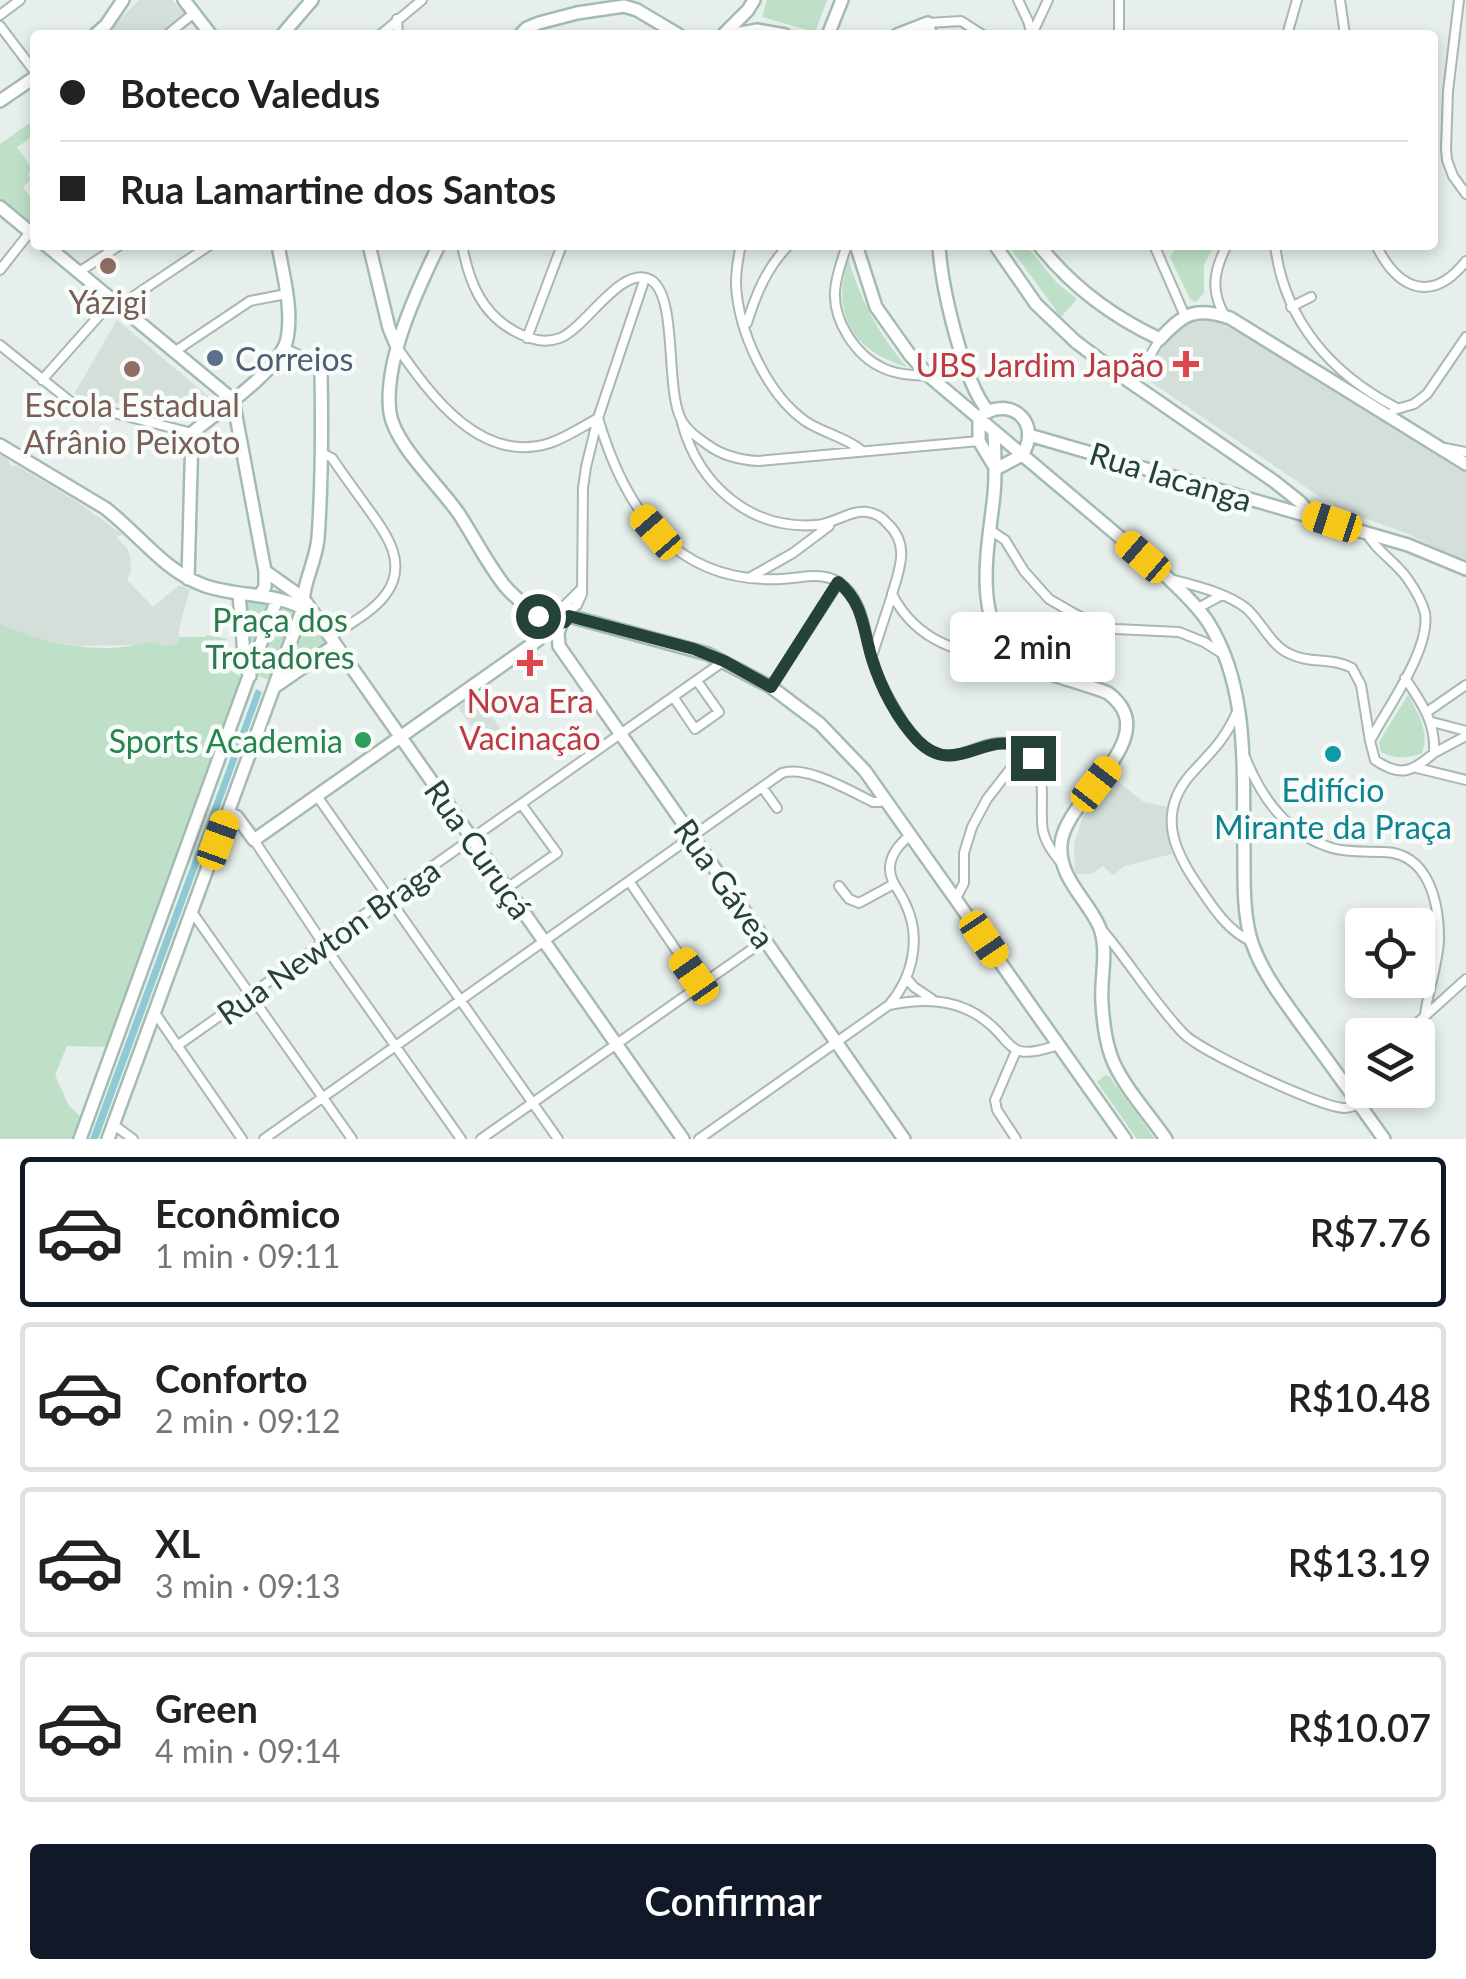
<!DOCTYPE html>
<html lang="pt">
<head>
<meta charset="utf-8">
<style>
  :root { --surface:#fff; --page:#f6f6f6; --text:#222; --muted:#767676; --line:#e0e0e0; --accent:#111827 }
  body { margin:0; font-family:Lato,sans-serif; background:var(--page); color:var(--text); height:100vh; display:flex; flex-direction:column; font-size:38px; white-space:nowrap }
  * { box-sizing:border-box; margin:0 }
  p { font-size:32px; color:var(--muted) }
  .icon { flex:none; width:55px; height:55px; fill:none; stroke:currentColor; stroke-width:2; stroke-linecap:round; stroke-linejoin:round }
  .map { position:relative; height:1139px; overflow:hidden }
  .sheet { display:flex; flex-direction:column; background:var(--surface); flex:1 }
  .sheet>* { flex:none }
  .banner { position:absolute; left:30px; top:30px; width:1408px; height:220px; border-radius:10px; box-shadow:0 5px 15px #0003; display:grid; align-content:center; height:220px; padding:0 30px; background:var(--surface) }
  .tools { position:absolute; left:1345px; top:908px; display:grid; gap:20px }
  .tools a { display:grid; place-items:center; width:90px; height:90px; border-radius:10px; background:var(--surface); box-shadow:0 5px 15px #0003; font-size:50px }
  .end { position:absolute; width:45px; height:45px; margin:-22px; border:12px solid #24423a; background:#fff; box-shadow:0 0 0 5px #fff }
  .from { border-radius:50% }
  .bubble { position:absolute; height:70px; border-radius:10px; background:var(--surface); box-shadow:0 5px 15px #0003; font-size:32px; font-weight:600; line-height:70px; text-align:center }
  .car { position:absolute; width:30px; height:60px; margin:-30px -15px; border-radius:12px; box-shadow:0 0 8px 2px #0007; background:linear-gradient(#f5c518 24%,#345 0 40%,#f5c518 0 76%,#345 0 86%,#f5c518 0) }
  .banner b { display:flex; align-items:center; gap:35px; height:95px; font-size:38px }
  .banner b+b { border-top:2px solid var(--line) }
  .banner i { width:25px; height:25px; background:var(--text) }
  ul { padding:18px 0 0; list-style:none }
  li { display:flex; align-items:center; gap:30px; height:150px; margin:0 20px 15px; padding:0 10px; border:5px solid var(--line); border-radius:10px }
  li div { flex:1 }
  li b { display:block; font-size:38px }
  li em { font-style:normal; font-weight:600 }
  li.active { border-color:var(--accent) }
  li>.icon { width:90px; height:90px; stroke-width:1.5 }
  .cta { display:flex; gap:20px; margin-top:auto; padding:20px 30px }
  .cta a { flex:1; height:115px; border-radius:10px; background:var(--accent); color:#fff; font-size:40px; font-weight:600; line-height:115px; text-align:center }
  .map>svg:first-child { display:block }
</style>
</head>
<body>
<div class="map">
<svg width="1466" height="1139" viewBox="0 0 1466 1139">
  <rect width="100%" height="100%" fill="#e6efeb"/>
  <path fill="#d4dfda" d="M139 0H172L187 16 164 35H115L112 31 113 26Z
    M117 320 214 401 212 407 199 417 187 418 74 394Z
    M1214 320 1224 322 1466 473V563L1406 533 1348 512 1326 501 1151 382 1154 359 1173 332 1187 323Z
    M0 455 8 460 11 466 16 465 76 501 123 535 116 537 127 548 130 556 131 571 127 580 153 607 179 585 190 590 181 620 177 644 164 646 150 641 138 645 79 646 27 637 0 624Z
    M476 694 507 738 489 751 458 707Z
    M1112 777 1144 802 1169 807 1167 829 1172 854 1125 866 1113 875 1103 866 1092 874H1075L1074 844 1081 822 1089 806Z"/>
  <path fill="#bfe0c8" d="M767 0H827L815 32 762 17Z
    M35 119V135L17 147 33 170 28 174 32 179 23 187 35 204V228L0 198V144Z
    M1008 245H1026L1056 282 1077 299 1061 317Z
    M1178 245H1214L1204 265V293L1196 302 1190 299 1170 257Z
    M848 258C860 298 879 336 907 367 852 350 831 315 848 258Z
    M243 597 273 601 312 618 330 644 272 681 253 674 250 668Z
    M0 624C40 643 106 657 150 641L165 646 177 644 179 637H205L207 635 227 639 215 654 214 662 244 678 108 1047 67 1046 55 1075 69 1106 80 1116 72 1139H0Z
    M1408 695C1418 713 1430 732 1422 753 1408 759 1394 759 1381 752L1379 742Z
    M1105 1075 1109 1076 1155 1139H1137L1097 1082Z"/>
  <path fill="#8ec9d4" d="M256 689 262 692 98 1139H90Z"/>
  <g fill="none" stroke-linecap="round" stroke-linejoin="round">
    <defs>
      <path id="street" d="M1018 0 1028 21 1032 35
        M1340 0 1345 35
        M1459 0 1448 91 1446 149 1447 160 1453 176 1466 194
        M0 15 20 0
        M397 19 398 35
        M928 23 961 21 983 35
        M0 26 35 72
        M1032 34 1048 0
        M167 35 194 13
        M380 35 422 0
        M1119 35V0
        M1287 35 1297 0
        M462 245C469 281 481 314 516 332 530 339 544 344 560 338 586 328 622 263 651 280 678 297 665 388 681 419 686 430 698 438 708 445 723 456 740 460 758 461L979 441
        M741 245C738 258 736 271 736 284 738 331 767 394 805 421 823 433 845 437 861 450
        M847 245C842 260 836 275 835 291 833 321 856 356 883 368 897 375 914 375 929 376
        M1154 245 1185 316
        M1275 245C1284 320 1331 374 1397 408
        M1376 245C1398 290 1432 304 1466 261
        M0 270 30 232
        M79 272 120 245
        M119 306 210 245
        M1291 307 1311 297
        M1225 316C1210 291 1214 270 1227 245
        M747 323C756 294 767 267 789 245
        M527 338 562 245
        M0 345 71 402 192 433
        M397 347C431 396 481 465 550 443 567 437 582 427 598 418 625 510 675 584 781 579 805 578 827 569 846 588 864 605 865 635 872 658 879 683 892 705 906 726 952 791 979 724 1021 748 1052 766 1038 802 1043 831 1046 844 1054 854 1062 864
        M174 352 250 301 286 294
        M42 380 113 300
        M1133 384 1160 339
        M1394 410 1414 404 1427 394 1466 337
        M682 423C699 485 750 530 816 525 834 524 849 510 867 512 875 513 882 517 887 523 910 544 900 568 892 594 919 647 966 653 1020 663
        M1445 448 1466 452
        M320 452 332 458C342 473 353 488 364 503 383 530 410 561 386 594 373 612 348 625 330 637
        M990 530 1005 540 1024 571 1049 599 1075 614 1096 624 1115 629 1179 632 1204 642 1223 654
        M1366 532C1376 551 1395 561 1407 578 1414 588 1422 601 1425 613 1431 649 1387 708 1370 741L1375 760C1401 778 1413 771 1434 753 1436 722 1421 702 1405 678
        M749 578 793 553 829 526
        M1171 579C1195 586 1225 592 1246 608 1262 622 1270 645 1290 654 1310 664 1332 657 1352 668L1361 685 1370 741
        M1198 608 1222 595
        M561 609 581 589
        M567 613 577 605 582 594 583 488 586 467 598 418 645 278
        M873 653 892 595
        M771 687 839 582
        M674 698 695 729 719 712 697 681
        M1237 712C1224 741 1212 751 1191 774 1157 813 1173 850 1199 887 1214 909 1227 930 1252 942
        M1427 712 1466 685
        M1432 722 1466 731
        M1434 753 1466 736
        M1245 757C1262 799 1287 834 1332 848 1349 853 1367 851 1385 852 1429 854 1439 903 1439 939 1438 965 1428 990 1425 1015
        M1417 768 1466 780
        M762 787 777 808
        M317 796 558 1139
        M254 840 324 945 461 1139
        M629 881 700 985
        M839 886 849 899 859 903 894 884
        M507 888 557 853 522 805
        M956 898 964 883V853L972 827 987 799 1025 750
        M192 912 352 1139
        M1103 931C1131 964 1154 1003 1184 1034 1202 1052 1320 1107 1344 1108 1350 1108 1354 1106 1359 1104L1367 1090
        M907 979 914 987 932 999
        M889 1005C930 997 966 999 997 1031 1004 1038 1011 1049 1020 1051 1032 1054 1047 1048 1059 1045
        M155 1013 242 1139
        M1404 1035 1466 979
        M177 1046 724 661
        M114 1125 133 1139
        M264 1139 782 773C807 765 850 791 873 802H880L884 800
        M481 1139 765 940
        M699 1139 889 1005C913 977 922 937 905 903 900 891 889 881 890 867 891 853 900 844 910 835
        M1016 1139 997 1110 995 1100 1016 1051"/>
      <path id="secondary" d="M184 0 211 35
        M95 35 106 25 123 0
        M282 35 312 0
        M520 35 527 28 539 23 577 13 624 6 637 10 679 35
        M723 35 748 10 754 0
        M730 35 757 30 785 35
        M828 35 842 0
        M897 35 928 23 930 35
        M0 101 35 77
        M0 207 35 236
        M46 245 233 400 265 571V587L259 596
        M369 245 389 328 397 347
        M439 245C417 290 383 362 390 413 395 445 440 486 459 514 474 537 487 563 504 585 517 601 535 612 549 626
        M856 245 876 307 910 355 929 376 1167 577C1181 591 1197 605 1208 622 1251 690 1242 775 1244 852 1244 881 1243 915 1252 943 1264 977 1288 1006 1308 1034 1334 1069 1359 1104 1384 1139
        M939 245C941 285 963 382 988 411
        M995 245 1036 304 1076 342 1120 375 1275 482 1300 502 1312 516
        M1039 245C1071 286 1113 317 1160 339 1183 314 1195 306 1230 318L1466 464
        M982 415C1013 395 1042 425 1022 455
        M979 419V441L994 466
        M994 432C995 453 996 473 994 494 989 545 969 626 1021 661 1041 674 1084 683 1108 693 1168 738 1065 796 1061 844 1058 877 1086 898 1099 926 1109 950 1100 977 1102 1003 1103 1020 1105 1039 1111 1056 1121 1084 1149 1114 1166 1139
        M1029 435 1408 545 1466 569
        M0 445 105 508C138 533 163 570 203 585 237 598 278 591 309 612
        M996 469 1022 455
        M265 571 303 598 683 1139
        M188 579 192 433C217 412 280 370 287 339 293 310 283 274 278 245
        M239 594 245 666 250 676
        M561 624 558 633 559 646 904 1139
        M276 686 335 645
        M229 813 237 817 254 840 538 640 543 629 546 615 558 609 564 610 569 616 708 654 771 687 820 724 865 771 1125 1139
        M80 1139 277 599
        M108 1139 303 608C302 584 316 562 318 538 322 484 322 426 321 371L318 367 283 349"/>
    </defs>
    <use href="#street" stroke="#a8b8b2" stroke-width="12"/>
    <use href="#secondary" stroke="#a4bbb3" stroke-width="16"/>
    <use href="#street" stroke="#fff" stroke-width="8"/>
    <use href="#secondary" stroke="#fff" stroke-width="11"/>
  </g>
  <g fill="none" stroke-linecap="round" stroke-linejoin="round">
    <path stroke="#24423a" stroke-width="12" d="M538 616 550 626 565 622 569 616 694 649 724 661 771 687 838 582C864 603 863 630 872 659 881 688 897 719 918 741 960 783 992 716 1033 758"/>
  </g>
  <g fill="#8d6e63" stroke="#f7fbf9" stroke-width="4">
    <circle cx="108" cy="266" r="10"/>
    <circle cx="132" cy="369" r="10"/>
  </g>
  <circle fill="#5c6f8a" stroke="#f7fbf9" stroke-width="4" cx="215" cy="358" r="10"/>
  <g fill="#e0444e" stroke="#f7fbf9" stroke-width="4">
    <path d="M1181 349h10v10h10v10h-10v10h-10v-10h-10v-10h10z"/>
    <path d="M525 648h10v10h10v10h-10v10h-10v-10h-10v-10h10z"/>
  </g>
  <circle fill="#2e9e5b" stroke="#f7fbf9" stroke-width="4" cx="363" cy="740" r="10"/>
  <circle fill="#0f9aa8" stroke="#f7fbf9" stroke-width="4" cx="1333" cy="754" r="10"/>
  <g text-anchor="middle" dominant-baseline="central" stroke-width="9" stroke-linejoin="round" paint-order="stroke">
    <g font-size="32" fill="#785e54" stroke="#f7fbf9">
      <text x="108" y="301">Yázigi</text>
      <text x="132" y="404">Escola Estadual<tspan x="132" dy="37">Afrânio Peixoto</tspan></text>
    </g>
    <g font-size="32" fill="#4e5e75" stroke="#f7fbf9" text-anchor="start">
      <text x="235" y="358">Correios</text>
    </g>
    <g font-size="32" fill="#be3a42" stroke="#f7fbf9" text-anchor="end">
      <text x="1164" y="364">UBS Jardim Japão</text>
      <text x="530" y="700" text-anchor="middle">Nova Era<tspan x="530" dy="37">Vacinação</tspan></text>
    </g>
    <g font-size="32" fill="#24423a" stroke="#f7fbf9">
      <text transform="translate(1171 476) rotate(17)">Rua Iacanga</text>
      <text transform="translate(479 849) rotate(55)">Rua Curuçá</text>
      <text transform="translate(725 883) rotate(55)">Rua Gávea</text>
      <text transform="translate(328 941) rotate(-35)">Rua Newton Braga</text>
    </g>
    <g font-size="32" fill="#2d7a4b" stroke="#f7fbf9">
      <text x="280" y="619">Praça dos<tspan x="280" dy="37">Trotadores</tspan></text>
    </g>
    <g font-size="32" fill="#27864d" stroke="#f7fbf9" text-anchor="end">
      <text x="343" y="740">Sports Academia</text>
    </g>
    <g font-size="32" fill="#0d838f" stroke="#f7fbf9">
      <text x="1333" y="789">Edifício<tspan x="1333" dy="37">Mirante da Praça</tspan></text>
    </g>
  </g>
</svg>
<div class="tools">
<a><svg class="icon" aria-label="locate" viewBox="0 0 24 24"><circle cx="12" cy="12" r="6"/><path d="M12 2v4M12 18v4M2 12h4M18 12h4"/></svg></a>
<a><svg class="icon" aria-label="layers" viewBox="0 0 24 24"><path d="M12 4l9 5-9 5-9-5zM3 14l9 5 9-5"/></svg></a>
</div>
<i class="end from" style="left:538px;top:616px"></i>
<i class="end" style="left:1033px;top:758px"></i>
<div class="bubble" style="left:950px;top:612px;width:165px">2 min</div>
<i class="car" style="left:1332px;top:522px;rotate:288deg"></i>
<i class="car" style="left:656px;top:532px;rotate:319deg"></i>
<i class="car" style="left:1143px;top:557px;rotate:311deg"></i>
<i class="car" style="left:1096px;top:784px;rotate:38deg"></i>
<i class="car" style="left:218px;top:840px;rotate:20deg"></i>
<i class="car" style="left:984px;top:939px;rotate:146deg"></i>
<i class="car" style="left:694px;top:976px;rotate:325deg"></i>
<div class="banner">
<b><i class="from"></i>Boteco Valedus</b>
<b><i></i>Rua Lamartine dos Santos</b>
</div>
</div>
<section class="sheet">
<ul>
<li class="active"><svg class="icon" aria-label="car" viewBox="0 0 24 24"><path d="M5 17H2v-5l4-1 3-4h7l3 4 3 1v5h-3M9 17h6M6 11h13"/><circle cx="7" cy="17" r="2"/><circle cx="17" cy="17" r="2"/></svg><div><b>Econômico</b><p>1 min · 09:11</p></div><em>R$7.76</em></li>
<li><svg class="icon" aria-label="car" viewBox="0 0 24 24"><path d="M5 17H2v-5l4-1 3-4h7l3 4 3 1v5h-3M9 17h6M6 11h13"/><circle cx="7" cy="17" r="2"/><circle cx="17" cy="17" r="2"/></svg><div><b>Conforto</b><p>2 min · 09:12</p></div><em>R$10.48</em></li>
<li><svg class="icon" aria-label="car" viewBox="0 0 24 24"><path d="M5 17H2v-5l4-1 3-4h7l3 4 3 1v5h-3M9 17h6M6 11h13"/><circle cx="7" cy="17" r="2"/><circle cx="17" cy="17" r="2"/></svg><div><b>XL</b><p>3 min · 09:13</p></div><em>R$13.19</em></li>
<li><svg class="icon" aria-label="car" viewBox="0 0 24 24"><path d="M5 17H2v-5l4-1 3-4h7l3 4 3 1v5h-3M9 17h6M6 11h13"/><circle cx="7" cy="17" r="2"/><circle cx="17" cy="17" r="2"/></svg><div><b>Green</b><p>4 min · 09:14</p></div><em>R$10.07</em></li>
</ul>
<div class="cta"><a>Confirmar</a></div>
</section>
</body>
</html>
